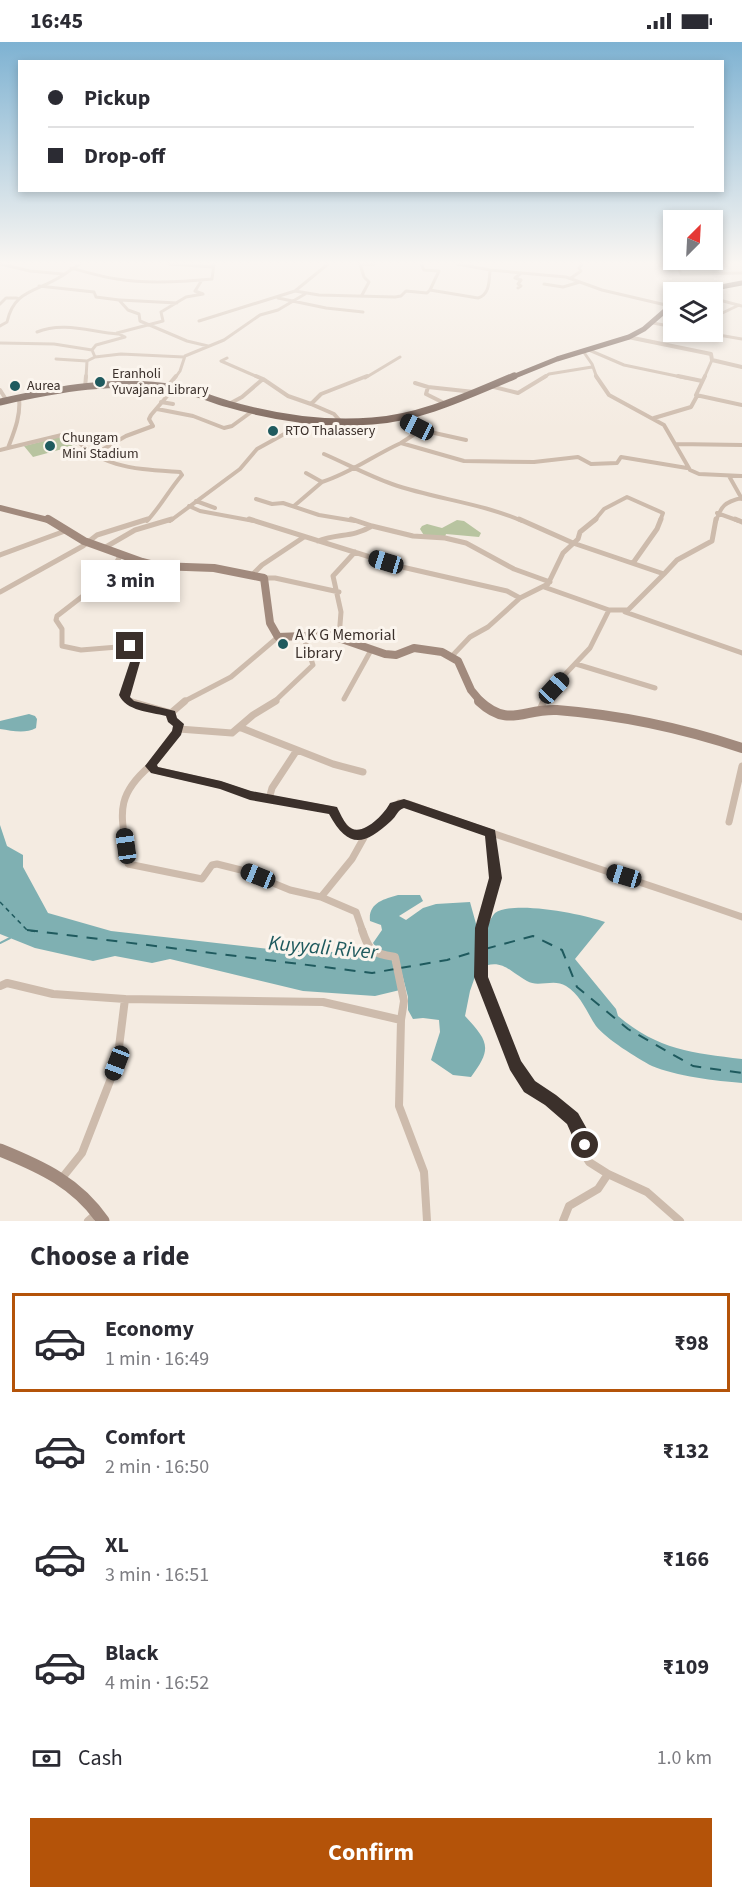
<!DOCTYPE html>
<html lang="en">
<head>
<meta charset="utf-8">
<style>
  :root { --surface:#fff; --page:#f2f2f3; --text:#2b2b33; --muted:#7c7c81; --line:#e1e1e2; --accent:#b45309 }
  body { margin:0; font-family:"Source Sans 3",sans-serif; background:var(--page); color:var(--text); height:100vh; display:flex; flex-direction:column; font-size:22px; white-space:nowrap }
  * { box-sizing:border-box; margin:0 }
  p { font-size:20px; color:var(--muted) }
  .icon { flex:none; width:33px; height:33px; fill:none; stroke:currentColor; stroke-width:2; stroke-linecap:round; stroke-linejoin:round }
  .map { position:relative; height:1179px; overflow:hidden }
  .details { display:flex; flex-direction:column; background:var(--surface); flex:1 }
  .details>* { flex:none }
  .top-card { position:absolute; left:18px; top:18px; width:706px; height:132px; border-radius:0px; box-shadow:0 3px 9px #0003; display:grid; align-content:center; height:132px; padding:0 30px; background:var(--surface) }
  .needle { width:39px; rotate:24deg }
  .buttons { position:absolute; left:663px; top:168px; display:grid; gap:12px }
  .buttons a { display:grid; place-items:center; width:60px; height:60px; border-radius:0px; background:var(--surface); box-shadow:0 3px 9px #0003; font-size:30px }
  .end { position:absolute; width:27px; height:27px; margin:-14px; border:8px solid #3b302b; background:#fff; box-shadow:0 0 0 3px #fff }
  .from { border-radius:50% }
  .bubble { position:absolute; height:42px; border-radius:0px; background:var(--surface); box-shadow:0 3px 9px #0003; font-size:20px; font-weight:700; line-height:42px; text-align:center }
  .car { position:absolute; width:18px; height:36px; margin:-18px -9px; border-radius:8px; box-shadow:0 0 4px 2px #0007; background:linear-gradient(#222 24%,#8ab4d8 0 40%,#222 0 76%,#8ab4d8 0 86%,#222 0) }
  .top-card b { display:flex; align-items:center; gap:21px; height:57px; font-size:22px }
  .top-card b+b { border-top:2px solid var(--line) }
  .top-card i { width:15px; height:15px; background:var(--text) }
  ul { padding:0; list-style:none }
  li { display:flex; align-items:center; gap:18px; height:99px; margin:0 12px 9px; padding:0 18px; border:3px solid transparent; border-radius:0px }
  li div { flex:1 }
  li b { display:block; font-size:22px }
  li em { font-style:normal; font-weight:700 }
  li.selected { border-color:var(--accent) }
  li>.icon { width:54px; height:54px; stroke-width:1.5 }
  h2 { padding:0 30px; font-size:27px; line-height:72px }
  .pay { display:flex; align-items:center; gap:15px; height:66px; padding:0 30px; font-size:22px }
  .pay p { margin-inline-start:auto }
  .action { display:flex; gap:12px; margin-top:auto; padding:12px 30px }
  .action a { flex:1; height:69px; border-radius:0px; background:var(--accent); color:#fff; font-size:24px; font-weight:700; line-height:69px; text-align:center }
  .status { display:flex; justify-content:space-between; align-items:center; height:42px; padding:0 30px; background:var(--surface); direction:ltr }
  .status svg { height:16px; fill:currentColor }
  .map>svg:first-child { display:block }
</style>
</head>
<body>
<div class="status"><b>16:45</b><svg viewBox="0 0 49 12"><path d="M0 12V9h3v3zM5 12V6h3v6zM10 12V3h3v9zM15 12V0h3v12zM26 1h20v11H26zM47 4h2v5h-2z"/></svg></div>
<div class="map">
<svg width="742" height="1179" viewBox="0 0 742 1179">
  <rect width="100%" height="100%" fill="#f4ebe1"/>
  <path fill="#b8c4a0" d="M67 393 77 403 33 415 24 404Z
    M457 478 464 479 481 491 479 495 446 492 445 495H425L420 487 422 484 427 482 442 486Z"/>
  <path fill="#7fb0b2" d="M29 672 35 674 37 677 36 686C25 692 13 689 0 687V679Z
    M0 783 7 804 23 813V825L48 871 111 889 269 907 282 902 363 915 373 913 391 915 400 948 375 954 303 949 170 917 152 921 115 914 93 919 35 906 0 892Z
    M398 853H420L423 859 399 874 406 878 423 866 436 862 470 860 478 889 486 887C488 883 491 875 495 871 513 858 584 872 605 880L575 917 616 967 618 974C658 1008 693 1011 742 1017V1041C717 1039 675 1034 652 1024 637 1016 606 997 596 984 587 971 581 953 566 944 554 936 538 946 527 939 507 928 503 916 478 926L470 949 465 974C488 999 493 1006 471 1035L453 1033 431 1018 440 990 439 978 423 976 413 977 408 968V955L397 913 378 908 373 901 382 888 381 883 370 879C368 861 384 857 398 853Z"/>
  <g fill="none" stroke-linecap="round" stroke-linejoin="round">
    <path stroke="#7fb0b2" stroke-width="2" d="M0 901 10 896"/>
    <path stroke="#1f5a5e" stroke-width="1.5" stroke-dasharray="4.5 4" stroke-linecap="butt" d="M0 860 27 888 38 890"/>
    <path stroke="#1f5a5e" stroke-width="2" stroke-dasharray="11 9" stroke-linecap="butt" d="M27 888 372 931 395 927
      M485 907 533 894 562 908 577 945 628 987 693 1024 742 1031
      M400 926 447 918 477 909"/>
    <path stroke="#cdbbac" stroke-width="3" d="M0 222 30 229 63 232
      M169 222 212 225
      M328 222 295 249 319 253 395 255 401 254 406 249 427 251 430 248
      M360 222 364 235 369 240 362 253
      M360 222H374
      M421 222 424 228 439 229 430 248 478 256C490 252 489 239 490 228
      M457 222 490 228 566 235 602 248 670 264
      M677 222 681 232 742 231
      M71 226C86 230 102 235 117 237 147 242 181 240 212 237L214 222
      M571 236 581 229 579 226 582 222
      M544 242 563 245 580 240
      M39 244 94 250 96 255 119 258 128 268 139 272 140 279 187 299 208 304
      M518 246 521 244 518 242 521 238 515 236 521 231
      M278 256 326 266 363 270
      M712 256 742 264
      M120 258 177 261
      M0 262 6 256H17
      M663 270 674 272
      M712 276 739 263
      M199 279 295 249
      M653 281 674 285
      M0 284 7 280C14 248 36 250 60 235 67 231 73 226 80 222
      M37 290C63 279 91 290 118 292
      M701 290 742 297
      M0 301 54 302 92 308 95 315 87 319 86 336
      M92 308 96 303 125 295 117 291 163 279 161 270 186 255 203 252 195 249 202 238
      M589 308 624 323 686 336
      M583 309 592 322 597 336
      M95 315 121 312 184 315
      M227 316 221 319 260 336
      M56 317 87 319
      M175 336 180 329 185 314 224 298 260 273 278 268 305 252
      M365 336 400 315
      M543 336 549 332 592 325
      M704 336 712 318"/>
    <path stroke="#cdbbac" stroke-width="4" d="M596 334 609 353 664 383 690 428 699 432 742 434
      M678 334 702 339
      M705 334 696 353 742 363
      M263 337 288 354 311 362 321 352 367 334
      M415 341 428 345 474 350
      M490 344 518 351 546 334
      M167 345 176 334
      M428 345 426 352 446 362
      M85 346 86 334
      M0 348 7 359
      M161 360 173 362
      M229 362 242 355 263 337 256 334
      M311 362 334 372 341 380
      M157 367 193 374 224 386 232 384 254 368
      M399 376 421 388 401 401 464 419 534 420 578 415 591 422 617 421 621 415 687 426
      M654 376 691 365 697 354
      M421 388 466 398
      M676 402 742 403
      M8 406 70 391C100 427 136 427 180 430L182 433C169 448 161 464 147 479
      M0 408 8 406C14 390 21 374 19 356
      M324 412C347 422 369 434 392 442 435 457 481 461 522 479
      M93 413 126 394 153 384 149 377 151 373 174 346
      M729 434 742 457
      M322 440C351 431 374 413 401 401
      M256 457 272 462 283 461 319 473 355 479
      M196 459 215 466
      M189 464 200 469 254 479
      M294 464 322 440 306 431
      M717 471 739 479
      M170 479 240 427 257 407 297 385 306 377
      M594 479 604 467 627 455 663 471 660 479
      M716 479C721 464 725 460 741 456"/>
    <path stroke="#cdbbac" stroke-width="5" d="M249 477 402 525 507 549 520 556
      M351 477 372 484
      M519 477 573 501 664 532 677 518 712 499 716 477
      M735 477 742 480
      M318 499C339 491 352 496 372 484L413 494 445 496 466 501 514 527 550 540
      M104 506 135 488 172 477
      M121 512 110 533 57 574 56 578 62 587V604L81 608 130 604 135 607 133 629 124 653 130 660
      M0 513 65 489
      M633 521 657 487 661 477
      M252 533 262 523 304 495
      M264 536H275L339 550
      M544 545 609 568
      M0 550 83 504 97 493 148 477
      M625 570 742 611
      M339 595 341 570 333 534 355 510
      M452 614 470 595 488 585 520 556 548 542 563 511 578 497 580 490 596 477
      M576 622 655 646
      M344 657 370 610
      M183 660 231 635 278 595
      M274 660 313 623 304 596
      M543 660 554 644 590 606 609 568H628L664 532"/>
    <path stroke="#cdbbac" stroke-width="7" d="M129 659 171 671
      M539 670 544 659
      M171 671 170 675 179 685 150 724 155 728 221 743 250 753 333 768C357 813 374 789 399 761L409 762C519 802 631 836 742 875
      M171 671 185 659
      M239 685 333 722 363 730
      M179 687 232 691 253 673 276 659
      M150 724C110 758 124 778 128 822L202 837 212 823 217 822 241 828 290 848 321 855 356 870 363 890
      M269 757 272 746 297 708
      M729 780 742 724
      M321 855 352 817 366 792
      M481 890 495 836 490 791"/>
    <path stroke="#cdbbac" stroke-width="8" d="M362 888C370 911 372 911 395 915L404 959 401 978 399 1064 424 1130 427 1179
      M481 888 479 928 516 1023 530 1044 573 1077 584 1096 583 1110 589 1120 608 1132 647 1150 680 1179
      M0 944 7 941 53 952 125 957 323 960 401 978
      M62 1136 82 1111 117 1021 125 957
      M88 1179 96 1172
      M563 1179 569 1164 598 1147 608 1132"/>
    <path stroke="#cdbbac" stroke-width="4" d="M628 295 711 312 712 318 742 325"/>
    <path stroke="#a18a7d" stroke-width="6" d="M0 466 52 479"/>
    <path stroke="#a18a7d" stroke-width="8" d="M48 477 84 499 142 520 158 524 214 526 264 536 270 581 278 595 330 593 385 612 396 613 414 606 442 610 458 619 471 648 481 660"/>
    <path stroke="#a18a7d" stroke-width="10" d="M479 659C509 687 524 666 557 668 620 673 682 686 742 706"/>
    <path stroke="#a18a7d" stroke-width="13" d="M0 1108C42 1125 77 1141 103 1179"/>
    <path stroke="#7d675c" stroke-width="5" d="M694 250 742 241
      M510 336 557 317 629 295 644 287 674 261"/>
    <path stroke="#7d675c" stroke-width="7" d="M0 360C57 347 117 336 176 346 194 349 210 357 228 362 273 375 324 383 372 379 421 376 468 353 514 334"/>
  </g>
  <linearGradient id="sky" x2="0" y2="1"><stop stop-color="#7eb2d2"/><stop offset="0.57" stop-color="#faf6f2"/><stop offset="1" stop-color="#faf6f2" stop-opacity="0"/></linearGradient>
  <rect width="742" height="387" fill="url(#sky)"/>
  <path fill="#3b302b" d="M130 601 140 607V620L130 655 134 659 175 669 177 676 184 682 181 693 157 723 158 725 221 739 251 749 337 765C340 771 343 778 347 783 360 798 384 773 390 761L404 757 495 788 502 836 488 886V935L521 1019 535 1039 556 1053 578 1071 592 1096 591 1109 585 1111 579 1109 567 1082 545 1063 524 1050 510 1028 474 935 475 886 489 836 485 794 404 766C397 768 397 774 391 779 364 804 348 807 329 772L250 758 220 747 151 731 145 724 172 689 173 684 168 680 166 674C150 670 126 669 119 653L130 620V608L125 604Z"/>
  <g fill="#1f5a5e" stroke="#fbf5ee" stroke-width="2">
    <circle cx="100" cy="340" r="6"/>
    <circle cx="15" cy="344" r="6"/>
    <circle cx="273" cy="389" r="6"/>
    <circle cx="50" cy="404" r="6"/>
    <circle cx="283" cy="602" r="6"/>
  </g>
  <g text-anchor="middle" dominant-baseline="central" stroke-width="6" stroke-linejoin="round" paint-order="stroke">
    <g font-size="14" fill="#3b302b" stroke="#fbf5ee" text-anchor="start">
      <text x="112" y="332">Eranholi<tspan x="112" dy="16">Yuvajana Library</tspan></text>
      <text x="27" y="344">Aurea</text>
      <text x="285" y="389">RTO Thalassery</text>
      <text x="62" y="396">Chungam<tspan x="62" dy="16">Mini Stadium</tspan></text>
    </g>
    <g font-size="16" fill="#3b302b" stroke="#fbf5ee" text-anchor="start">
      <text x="295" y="593">A K G Memorial<tspan x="295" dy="18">Library</tspan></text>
    </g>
    <g font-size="21" font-style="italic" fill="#1f5a5e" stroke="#fbf5ee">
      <text transform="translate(323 905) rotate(5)">Kuyyali River</text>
    </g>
  </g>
</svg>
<div class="buttons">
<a><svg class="needle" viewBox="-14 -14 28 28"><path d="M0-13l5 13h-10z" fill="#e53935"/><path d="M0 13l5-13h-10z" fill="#7c7c81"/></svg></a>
<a><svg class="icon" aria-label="layers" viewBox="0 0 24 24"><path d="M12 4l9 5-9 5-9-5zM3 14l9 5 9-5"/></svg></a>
</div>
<i class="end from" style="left:585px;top:1103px"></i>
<i class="end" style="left:130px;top:604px"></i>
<div class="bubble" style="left:81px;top:518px;width:99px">3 min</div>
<i class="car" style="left:417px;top:385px;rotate:297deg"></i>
<i class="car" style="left:386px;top:520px;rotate:287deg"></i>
<i class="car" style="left:554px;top:646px;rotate:43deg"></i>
<i class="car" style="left:126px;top:804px;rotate:352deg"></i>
<i class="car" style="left:258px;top:834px;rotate:292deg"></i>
<i class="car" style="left:624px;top:834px;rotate:287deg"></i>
<i class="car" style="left:117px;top:1021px;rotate:201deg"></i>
<div class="top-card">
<b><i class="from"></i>Pickup</b>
<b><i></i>Drop-off</b>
</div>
</div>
<section class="details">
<h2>Choose a ride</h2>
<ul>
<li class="selected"><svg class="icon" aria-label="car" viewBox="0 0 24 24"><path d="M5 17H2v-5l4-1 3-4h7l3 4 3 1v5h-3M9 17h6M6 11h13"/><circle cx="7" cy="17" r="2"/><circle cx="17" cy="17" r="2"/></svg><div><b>Economy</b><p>1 min · 16:49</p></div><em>₹98</em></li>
<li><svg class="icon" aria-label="car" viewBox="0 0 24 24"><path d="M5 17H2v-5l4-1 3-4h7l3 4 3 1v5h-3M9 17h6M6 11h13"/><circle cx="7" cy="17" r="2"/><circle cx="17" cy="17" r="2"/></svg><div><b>Comfort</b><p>2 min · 16:50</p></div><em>₹132</em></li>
<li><svg class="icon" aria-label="car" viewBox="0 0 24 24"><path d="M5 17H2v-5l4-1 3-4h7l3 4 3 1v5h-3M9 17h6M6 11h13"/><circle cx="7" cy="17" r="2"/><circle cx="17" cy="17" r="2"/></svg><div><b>XL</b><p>3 min · 16:51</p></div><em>₹166</em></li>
<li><svg class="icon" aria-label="car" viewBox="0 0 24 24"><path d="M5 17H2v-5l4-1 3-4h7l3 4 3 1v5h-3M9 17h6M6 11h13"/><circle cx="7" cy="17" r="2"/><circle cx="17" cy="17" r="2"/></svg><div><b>Black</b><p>4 min · 16:52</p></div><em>₹109</em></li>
</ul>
<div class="pay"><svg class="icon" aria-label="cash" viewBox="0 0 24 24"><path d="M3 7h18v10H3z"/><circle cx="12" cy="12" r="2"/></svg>Cash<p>1.0 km</p></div>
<div class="action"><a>Confirm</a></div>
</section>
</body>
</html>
